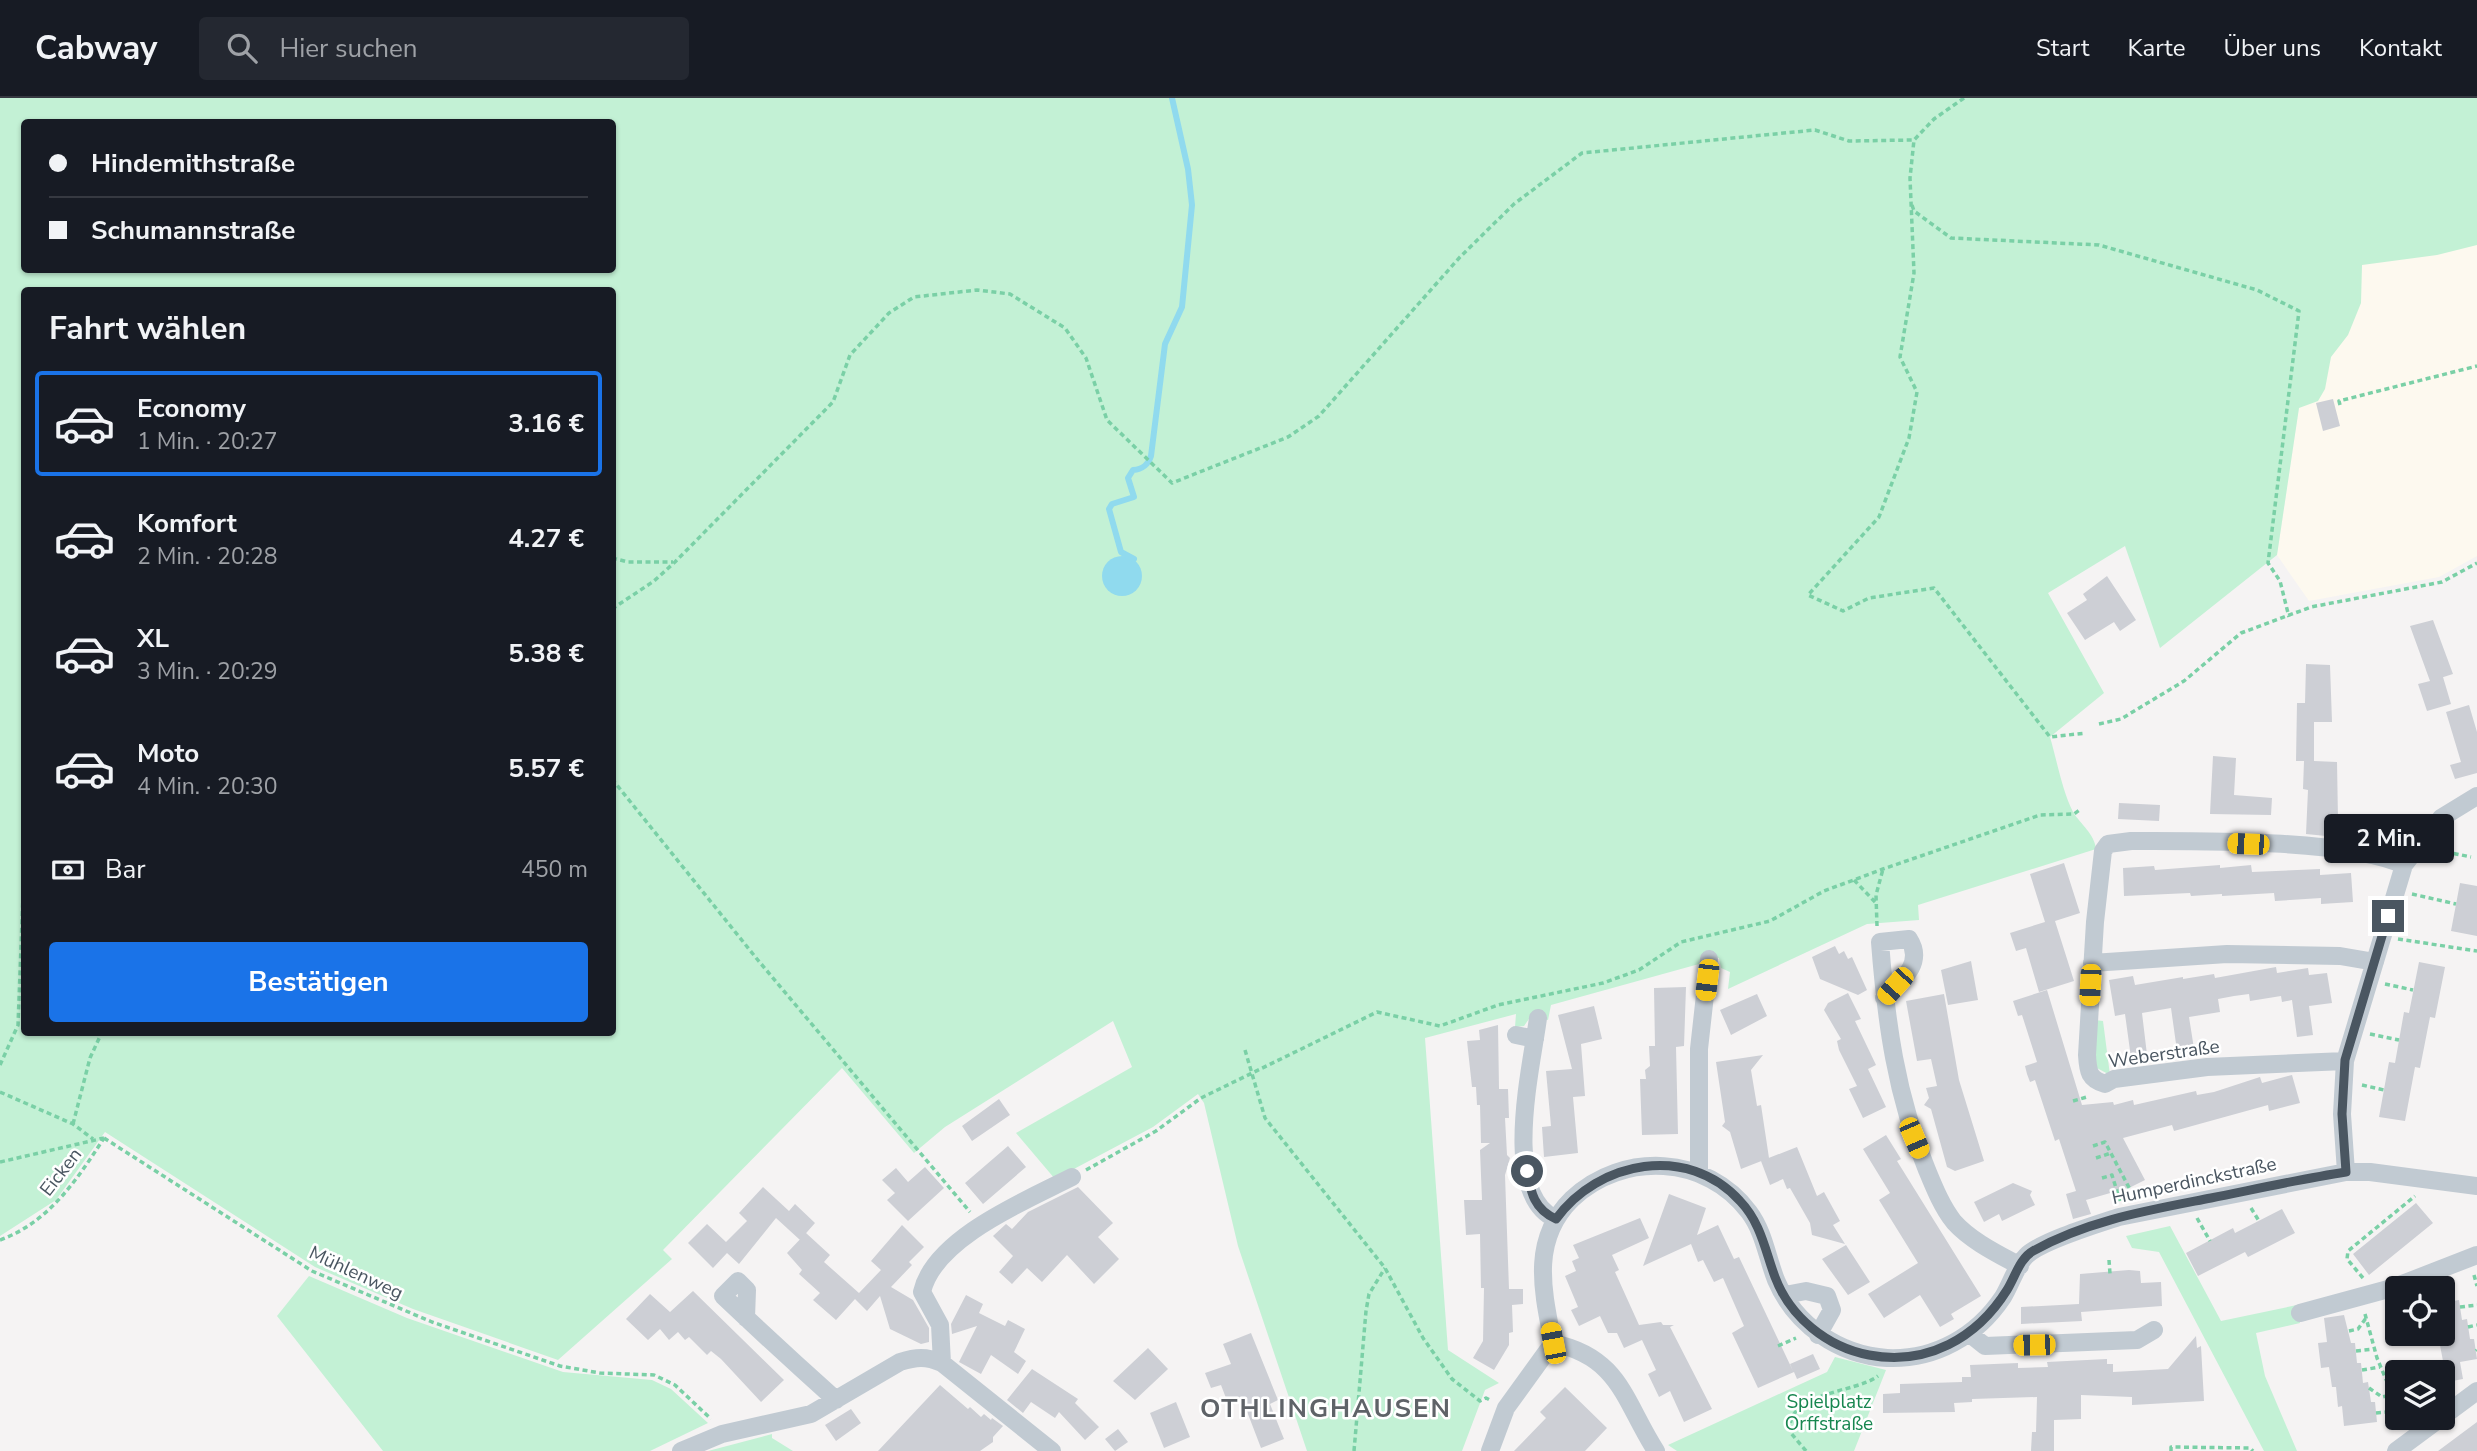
<!DOCTYPE html>
<html lang="de">
<head>
<meta charset="utf-8">
<style>
  :root { --surface:#171b24; --page:#242831; --text:#f1f3f6; --muted:#9ea1a6; --line:#363941; --accent:#1a73e8 }
  body { margin:0; font-family:"Nunito Sans",sans-serif; background:var(--page); color:var(--text); height:100vh; display:flex; flex-direction:column; font-size:26px; white-space:nowrap }
  * { box-sizing:border-box; margin:0 }
  p { font-size:23px; color:var(--muted) }
  .icon { flex:none; width:38px; height:38px; fill:none; stroke:currentColor; stroke-width:2; stroke-linecap:round; stroke-linejoin:round }
  .map { position:relative; flex:1; overflow:hidden }
  .details { position:absolute; left:21px; top:189px; width:595px; height:749px; display:flex; flex-direction:column; background:var(--surface); border-radius:7px; box-shadow:0 2px 5px #0004 }
  .details>* { flex:none }
  .guide { position:absolute; left:21px; top:21px; width:595px; height:154px; border-radius:7px; box-shadow:0 2px 5px #0004; display:grid; align-content:center; height:154px; padding:0 28px; background:var(--surface) }
  .tools { position:absolute; left:2385px; top:1178px; display:grid; gap:14px }
  .tools a { display:grid; place-items:center; width:70px; height:70px; border-radius:7px; background:var(--surface); box-shadow:0 2px 5px #0004; font-size:35px }
  .end { position:absolute; width:32px; height:32px; margin:-16px; border:9px solid #4a5661; background:#fff; box-shadow:0 0 0 4px #fff }
  .from { border-radius:50% }
  .bubble { position:absolute; height:49px; border-radius:7px; background:var(--surface); box-shadow:0 2px 5px #0004; font-size:23px; font-weight:700; line-height:49px; text-align:center }
  .car { position:absolute; width:21px; height:42px; margin:-21px -10px; border-radius:9px; box-shadow:0 0 5px 2px #0007; background:linear-gradient(#f5c518 24%,#345 0 40%,#f5c518 0 76%,#345 0 86%,#f5c518 0) }
  .guide b { display:flex; align-items:center; gap:24px; height:66px; font-size:26px }
  .guide b+b { border-top:2px solid var(--line) }
  .guide i { width:18px; height:18px; background:var(--text) }
  ul { padding:0; list-style:none }
  li { display:flex; align-items:center; gap:21px; height:105px; margin:0 14px 10px; padding:0 14px; border:4px solid transparent; border-radius:7px }
  li div { flex:1 }
  li b { display:block; font-size:26px }
  li em { font-style:normal; font-weight:700 }
  li.on { border-color:var(--accent) }
  li>.icon { width:63px; height:63px; stroke-width:1.5 }
  h2 { padding:0 28px; font-size:32px; line-height:84px }
  .pay { display:flex; align-items:center; gap:18px; height:77px; padding:0 28px; font-size:26px }
  .pay p { margin-inline-start:auto }
  .button { display:flex; gap:14px; margin-top:auto; padding:14px 28px }
  .button a { flex:1; height:80px; border-radius:7px; background:var(--accent); color:#fff; font-size:28px; font-weight:700; line-height:80px; text-align:center }
  header { display:flex; align-items:center; gap:42px; box-sizing:border-box; height:98px; padding:0 35px; background:var(--surface); border-bottom:2px solid var(--line) }
  header strong { font-size:33px }
  nav { display:flex; gap:38px; margin-inline-start:auto; font-size:24px }
  .search { width:490px; height:63px; background:var(--page); display:flex; align-items:center; gap:18px; box-sizing:border-box; padding:0 24px; border-radius:7px; color:var(--muted); font-size:26px }
  .map>svg:first-child { display:block }
</style>
</head>
<body>
<header>
<strong>Cabway</strong>
<div class="search"><svg class="icon" aria-label="search" viewBox="0 0 24 24"><circle cx="10" cy="10" r="6"/><path d="M15 15l6 6"/></svg>Hier suchen</div>
<nav><a>Start</a><a>Karte</a><a>Über uns</a><a>Kontakt</a></nav>
</header>
<div class="map">
<svg width="2477" height="1353" viewBox="0 0 2477 1353">
  <rect width="100%" height="100%" fill="#f5f3f3"/>
  <path fill="#fdf9ef" d="M2345 0H2477V458L2439 479 2309 503 2277 457Z"/>
  <path fill="#c3f1d5" fill-rule="evenodd" d="M0 0H2477V147L2437 157 2362 167 2361 205 2348 237 2331 259 2325 291 2318 303 2299 310 2277 457 2160 550 2125 448 2048 495 2104 595 2050 639C2057 663 2062 692 2073 714 2081 727 2094 735 2096 751L1918 807 1919 822 1867 826 1728 891 1730 874 1721 870 1719 860 1701 857 1699 866 1551 907 1548 922 1531 918 1524 928 1515 929 1516 916 1425 940 1448 1252 1499 1285 1485 1292 1462 1353H1307L1238 1148 1204 1005 1198 996 1153 1029 1055 1081 1016 1035 1132 969 1113 923 945 1029 914 1055 842 970 663 1152 672 1161 558 1262 413 1211 315 1169 105 1034 56 1102 0 1138ZM24 24H612V172H24ZM24 192H612V934H24Z
    M2095 922 2103 923 2110 977 2095 969Z
    M2170 1128 2221 1223 2297 1207 2300 1225 2256 1235 2265 1278 2297 1353H2264L2159 1154 2132 1150 2126 1138Z
    M309 1178 407 1220 563 1274 652 1282 671 1291 708 1325 650 1353H383L277 1218Z
    M1835 1259 1886 1272 1854 1353H1677L1668 1347 1827 1274Z
    M772 1336V1340L793 1353H708Z"/>
  <path fill="#90daee" d="M1102 478a20 20 0 1 1 40 0a20 20 0 1 1-40 0Z"/>
  <g fill="none" stroke-linecap="round" stroke-linejoin="round">
    <path stroke="#90daee" stroke-width="6" d="M1134 461 1121 454 1109 411 1112 406 1134 399 1128 380 1133 372C1143 371 1148 367 1151 358L1165 246 1182 209 1192 107 1188 71 1172 0"/>
  </g>
  <path fill="#cdcfd5" d="M2333 301 2340 328 2323 333 2316 305Z
    M2107 478 2136 522 2120 533 2114 524 2085 542 2067 515 2087 502 2083 496Z
    M2433 522 2453 576 2434 582 2443 579 2451 606 2427 613 2418 586 2430 583 2410 528Z
    M2306 566 2330 567 2332 624H2314V663L2337 664 2338 722H2327L2326 738 2306 736 2308 692 2303 691 2304 663H2296L2297 605H2305Z
    M2469 607 2477 634V675L2455 681 2450 667 2461 664 2446 614Z
    M2213 658 2236 660 2234 697 2272 700 2271 717 2210 716Z
    M2119 705 2160 707 2159 723 2118 721Z
    M2064 765 2080 815 2055 823 2074 883 2039 894 2026 850 2016 853 2010 835 2045 824 2030 776Z
    M2220 767V770L2251 767 2252 774 2320 771V777L2351 775 2353 804 2321 806V800L2275 803 2274 795 2222 798V796L2191 798 2190 795 2124 798 2123 770 2154 768 2155 772Z
    M2460 785 2477 788V838L2451 833Z
    M1835 848 1839 856 1844 853 1848 861 1852 859 1867 892 1858 897 1820 881 1812 859Z
    M1971 863 1978 902 1948 907 1941 872Z
    M2419 864 2445 869 2435 920 2430 919 2420 970 2415 969 2405 1023 2379 1019 2389 964 2395 965 2404 914 2409 915Z
    M2276 869 2277 875 2308 870 2309 877 2327 875 2332 905 2309 908 2313 937 2297 939 2292 902 2282 904 2281 898 2250 903 2249 896 2234 898 2218 901 2220 914 2189 919 2195 957 2178 960 2171 910 2142 915 2148 965 2132 967 2125 916 2115 918 2109 882 2133 878 2135 887 2183 879V881L2214 876 2215 880Z
    M1686 889 1684 948 1676 949 1678 1036 1642 1037 1640 981H1646L1645 972 1650 968 1649 948H1655L1654 890Z
    M2047 892 2082 1007 2113 1004 2114 1007 2133 1002 2134 1007 2196 993 2197 997 2214 994 2260 979 2262 985 2292 977 2300 1005 2269 1013 2268 1007 2174 1033 2172 1027 2123 1040 2145 1082 2131 1089 2086 1102 2091 1116 2073 1121 2066 1096 2076 1093 2059 1041 2055 1043 2035 982 2030 984 2027 976 2025 968 2037 964 2022 917 2018 918 2013 903Z
    M1848 895 1861 921 1855 923 1876 967 1868 971 1886 1009 1863 1020 1849 991 1857 988 1839 952 1837 943 1841 941 1824 912 1828 905Z
    M1757 896 1767 918 1731 937 1720 912Z
    M1944 896 1959 982 1984 1063 1955 1073 1947 1069 1931 1011 1924 1007 1929 1000 1926 990 1937 988 1931 961 1917 963 1906 903Z
    M1594 908 1602 941 1581 946 1585 998 1573 999 1578 1055 1544 1059 1542 1029 1551 1028 1546 973 1572 971 1558 917Z
    M1498 927 1499 991H1508L1509 1020H1505L1507 1057 1510 1060 1505 1077 1509 1191H1523V1206L1512 1207 1513 1234 1509 1235V1247L1494 1272 1473 1260 1483 1243 1484 1190H1481L1480 1136 1466 1137 1464 1102H1482L1480 1052 1490 1045H1481L1480 1007H1477L1476 989H1472L1467 943 1480 942 1479 932Z
    M1763 957 1751 972 1757 1008 1761 1007 1769 1060 1741 1071 1730 1034 1722 1028 1725 1024 1716 964Z
    M999 1001 1010 1017 972 1043 962 1028Z
    M1886 1037 1901 1061 1897 1063 1981 1198 1951 1216 1954 1221 1940 1229 1920 1197 1884 1220 1868 1196 1918 1165 1879 1102 1890 1095 1863 1051Z
    M1008 1048 1026 1069 983 1106 965 1085Z
    M1797 1049 1817 1098 1824 1094 1840 1123 1833 1127 1845 1146 1812 1137 1810 1125 1790 1090 1787 1091 1783 1081 1770 1087 1761 1063Z
    M925 1069 944 1090 908 1123 887 1102 895 1095 882 1082 896 1070 908 1084Z
    M2013 1085 2032 1093 2030 1097 2035 1107 2002 1123 1999 1116 1984 1124 1974 1104Z
    M763 1089 789 1113 795 1106 815 1125 800 1142 776 1120 739 1166 727 1155 713 1170 688 1145 707 1126 726 1144 747 1123 739 1115Z
    M1078 1089 1113 1125 1098 1139 1119 1161 1094 1186 1067 1157 1042 1184 1027 1170 1012 1186 999 1174 1013 1158 993 1138 1006 1126 1012 1131 1028 1114Z
    M1669 1096 1706 1110 1697 1137 1718 1127 1734 1161 1739 1159 1793 1273 1790 1266 1813 1256 1820 1271 1797 1281 1794 1274 1758 1290 1732 1235 1744 1228 1723 1180 1714 1184 1703 1162 1698 1164 1691 1146 1643 1168Z
    M2416 1105 2433 1125 2369 1177 2353 1156Z
    M2282 1111 2295 1135 2248 1159 2245 1154 2198 1178 2186 1155 2233 1130 2235 1135Z
    M1640 1120 1649 1140 1612 1157 1619 1172 1615 1174 1639 1227 1661 1224 1663 1227H1674L1670 1229 1712 1311 1684 1324 1670 1293 1659 1299 1648 1276 1656 1272 1642 1242 1624 1250 1617 1235H1608L1600 1218 1579 1228 1571 1212 1578 1209 1565 1178 1576 1173 1572 1163 1579 1160 1573 1147Z
    M902 1127 924 1149 909 1164 912 1167 891 1189 913 1202 929 1230V1244L921 1246 890 1231 880 1198 867 1213 855 1201 836 1222 813 1202 820 1195 799 1176 802 1172 787 1155 806 1135 830 1157 824 1164 859 1195 881 1172 871 1163Z
    M1846 1147 1870 1184 1848 1197 1822 1161Z
    M2129 1172 2140 1173 2141 1185 2161 1184 2162 1208 2081 1214 2082 1223 2021 1226V1209L2079 1206 2080 1176Z
    M693 1193 784 1282 761 1304 721 1261 711 1253 707 1257 689 1239 685 1242 678 1234 669 1242 660 1231 648 1242 626 1221 650 1196 670 1214Z
    M966 1197 983 1206 979 1215 1005 1228 1008 1222 1025 1231 1014 1254 1026 1263 1018 1276 991 1257 981 1276 959 1264 977 1228 952 1236 951 1226Z
    M2459 1202 2462 1222 2467 1221 2470 1241H2474L2477 1261 2460 1264 2463 1281 2447 1284 2439 1242H2443V1205Z
    M2344 1217 2351 1245H2355L2357 1265H2361L2363 1285 2368 1284 2371 1304H2375L2377 1324 2344 1328 2342 1308 2338 1309 2336 1289H2332L2329 1269 2321 1270 2318 1245 2327 1244 2324 1220Z
    M1251 1235 1278 1302 1270 1306 1284 1341 1261 1350 1243 1303 1229 1308 1221 1287 1211 1290 1205 1275 1231 1266 1223 1246Z
    M2196 1238 2197 1250 2201 1248 2204 1303 2132 1307V1299L2081 1297V1321L2054 1322V1353H2031L2032 1334H2036L2037 1299 1972 1301V1304L1954 1305 1955 1314 1883 1315V1296L1900 1295V1286L1962 1284V1279H1971L1970 1267 2018 1265V1270L2048 1269 2047 1264 2107 1261V1266H2113V1274L2168 1271Z
    M1148 1250 1168 1271 1135 1302 1113 1283Z
    M1032 1271 1078 1301 1075 1305 1099 1329 1085 1342 1059 1314 1055 1320 1031 1304 1023 1315 1007 1302Z
    M940 1287 968 1311 970 1309 981 1319 984 1316 991 1322 992 1320 1003 1328 993 1339V1344L980 1353H878Z
    M1565 1289 1607 1330 1585 1353H1514L1546 1320 1540 1314Z
    M1176 1304 1190 1339 1164 1350 1150 1315Z
    M851 1311 861 1325 836 1343 825 1327Z
    M2477 1324V1353H2438Z
    M1118 1331 1128 1344 1115 1353 1105 1341Z"/>
  <g fill="none" stroke-linecap="round" stroke-linejoin="round">
    <path stroke="#7ad0a6" stroke-width="3.5" stroke-dasharray="5 3.5" stroke-linecap="butt" d="M1964 0 1934 21 1914 42 1910 80 1914 175 1900 259 1917 294 1909 340 1879 419 1808 497 1843 513 1869 500 1934 490 2050 639 2086 635
      M1912 107 1914 113 1951 140 2099 147 2257 192 2299 213 2268 465 2280 483 2289 519
      M2340 307 2339 303 2477 268
      M612 460 628 464H673
      M612 511 654 483 675 464 833 304 850 257 889 215 914 199 977 192 1010 196 1065 230 1086 260 1107 322 1172 385 1288 339 1319 318 1460 159 1514 106 1582 55 1815 32 1849 43 1914 42
      M2099 626 2121 621 2184 583 2241 535 2311 509 2442 484 2477 465
      M612 681 757 861 970 1114
      M2437 752 2471 759
      M1854 782 1876 805
      M2412 796 2456 806
      M1877 828 1876 797 1883 771
      M2398 841 2477 853
      M2385 886 2413 892
      M2370 936 2399 942
      M1245 952 1265 1020 1385 1170 1423 1240 1452 1281 1480 1303 1486 1300 1492 1303
      M0 967 18 927 24 771
      M2362 987 2384 992
      M0 994 73 1026 93 1041
      M2073 1003 2087 999
      M73 1026 90 960 102 934
      M104 1040 312 1173 432 1224 560 1268 600 1275 654 1277 675 1287 711 1321
      M2093 1048 2105 1044 2134 1099
      M2096 1060 2111 1055
      M0 1064 104 1040
      M1086 1072 1156 1033 1201 1000 1377 914 1440 928 1498 907 1603 885 1639 872 1681 844 1770 823 1824 793 1883 771 2040 717 2074 716 2081 711
      M2102 1080 2112 1077 2120 1103
      M2251 1110 2259 1123
      M2197 1120 2210 1143
      M0 1142C48 1125 77 1082 104 1040
      M2109 1162 2110 1176
      M2474 1177 2477 1188
      M2363 1180 2347 1161 2348 1153 2415 1098
      M2460 1209 2477 1207
      M2365 1216 2377 1260 2398 1310
      M2468 1229 2477 1227
      M2349 1233 2358 1231 2366 1220
      M1778 1248 1796 1240
      M2356 1253 2374 1251
      M2476 1253 2477 1252
      M2362 1272 2380 1269
      M2369 1290 2382 1299 2391 1297
      M2376 1315 2398 1313
      M1354 1353 1366 1213 1369 1196 1385 1170
      M1806 1353 1790 1334C1786 1293 1854 1296 1878 1278
      M2171 1353V1349L2250 1350 2253 1353"/>
    <path stroke="#c1cad2" stroke-width="18" d="M2092 865 2227 856 2340 858 2375 864
      M1884 900C1900 884 1925 866 1909 841L1880 844C1886 923 1896 998 1927 1072 1934 1089 1942 1109 1954 1124 1971 1143 1998 1156 2020 1168
      M1538 920C1532 967 1500 1097 1556 1121
      M1516 937 1535 941
      M2345 963 2207 969 2114 981 2105 986C2089 981 2088 974 2087 957L2095 824 2103 753 2108 746 2131 743C2198 743 2347 741 2404 767
      M2346 1074 2342 1016 2345 963 2404 767 2441 720 2477 698
      M1699 1075V951L1709 861
      M1785 1197 1806 1193 1827 1198 1832 1212 1818 1237
      M2300 1215 2392 1190 2477 1157
      M746 1220 747 1192 738 1183 723 1198C760 1233 798 1268 836 1302
      M1970 1236 1985 1248 2137 1242 2154 1232
      M1553 1245C1620 1259 1624 1303 1656 1353
      M942 1265 940 1227 922 1194C934 1140 1027 1102 1072 1079
      M681 1353 722 1336 811 1316 900 1264C916 1259 926 1258 942 1265L1052 1353
      M1490 1353 1506 1310 1553 1245C1543 1194 1530 1142 1572 1101 1623 1053 1707 1057 1749 1114 1764 1134 1767 1159 1776 1182 1795 1227 1839 1257 1887 1260 1935 1262 1977 1238 2003 1199 2011 1186 2016 1168 2026 1158 2041 1143 2098 1126 2119 1119L2346 1074H2370L2477 1088
      M2396 1353 2477 1293"/>
  </g>
  <g fill="none" stroke-linecap="round" stroke-linejoin="round">
    <path stroke="#4a5661" stroke-width="9" d="M1527 1073C1531 1095 1534 1111 1556 1121 1598 1063 1688 1045 1740 1103 1761 1125 1765 1152 1775 1179 1790 1219 1827 1249 1869 1257 1927 1268 1977 1240 2007 1192 2015 1179 2020 1160 2033 1153 2088 1122 2150 1112 2211 1100 2256 1091 2300 1081 2346 1074L2342 1016 2345 962 2388 818"/>
  </g>
  <g text-anchor="middle" dominant-baseline="central" stroke-width="5" stroke-linejoin="round" paint-order="stroke">
    <g font-size="19" fill="#4a5661" stroke="#fff">
      <text transform="translate(2164 956) rotate(-8)">Weberstraße</text>
      <text transform="translate(61 1074) rotate(-52)">Eicken</text>
      <text transform="translate(2194 1083) rotate(-12)">Humperdinckstraße</text>
      <text transform="translate(356 1175) rotate(25)">Mühlenweg</text>
    </g>
    <g font-size="19" fill="#17864f" stroke="#fff">
      <text x="1829" y="1304">Spielplatz<tspan x="1829" dy="22">Orffstraße</tspan></text>
    </g>
    <g font-size="26" font-weight="bold" letter-spacing="2" fill="#5f6368" stroke="#fff">
      <text x="1326" y="1310">OTHLINGHAUSEN</text>
    </g>
  </g>
</svg>
<div class="tools">
<a><svg class="icon" aria-label="locate" viewBox="0 0 24 24"><circle cx="12" cy="12" r="6"/><path d="M12 2v4M12 18v4M2 12h4M18 12h4"/></svg></a>
<a><svg class="icon" aria-label="layers" viewBox="0 0 24 24"><path d="M12 4l9 5-9 5-9-5zM3 14l9 5 9-5"/></svg></a>
</div>
<i class="end from" style="left:1527px;top:1073px"></i>
<i class="end" style="left:2388px;top:818px"></i>
<div class="bubble" style="left:2324px;top:716px;width:130px">2 Min.</div>
<i class="car" style="left:2248px;top:746px;rotate:272deg"></i>
<i class="car" style="left:1707px;top:882px;rotate:187deg"></i>
<i class="car" style="left:2090px;top:887px;rotate:183deg"></i>
<i class="car" style="left:1895px;top:888px;rotate:222deg"></i>
<i class="car" style="left:1914px;top:1040px;rotate:157deg"></i>
<i class="car" style="left:1553px;top:1245px;rotate:349deg"></i>
<i class="car" style="left:2034px;top:1247px;rotate:269deg"></i>
<div class="guide">
<b><i class="from"></i>Hindemithstraße</b>
<b><i></i>Schumannstraße</b>
</div>
<section class="details">
<h2>Fahrt wählen</h2>
<ul>
<li class="on"><svg class="icon" aria-label="car" viewBox="0 0 24 24"><path d="M5 17H2v-5l4-1 3-4h7l3 4 3 1v5h-3M9 17h6M6 11h13"/><circle cx="7" cy="17" r="2"/><circle cx="17" cy="17" r="2"/></svg><div><b>Economy</b><p>1 Min. · 20:27</p></div><em>3.16 €</em></li>
<li><svg class="icon" aria-label="car" viewBox="0 0 24 24"><path d="M5 17H2v-5l4-1 3-4h7l3 4 3 1v5h-3M9 17h6M6 11h13"/><circle cx="7" cy="17" r="2"/><circle cx="17" cy="17" r="2"/></svg><div><b>Komfort</b><p>2 Min. · 20:28</p></div><em>4.27 €</em></li>
<li><svg class="icon" aria-label="car" viewBox="0 0 24 24"><path d="M5 17H2v-5l4-1 3-4h7l3 4 3 1v5h-3M9 17h6M6 11h13"/><circle cx="7" cy="17" r="2"/><circle cx="17" cy="17" r="2"/></svg><div><b>XL</b><p>3 Min. · 20:29</p></div><em>5.38 €</em></li>
<li><svg class="icon" aria-label="car" viewBox="0 0 24 24"><path d="M5 17H2v-5l4-1 3-4h7l3 4 3 1v5h-3M9 17h6M6 11h13"/><circle cx="7" cy="17" r="2"/><circle cx="17" cy="17" r="2"/></svg><div><b>Moto</b><p>4 Min. · 20:30</p></div><em>5.57 €</em></li>
</ul>
<div class="pay"><svg class="icon" aria-label="cash" viewBox="0 0 24 24"><path d="M3 7h18v10H3z"/><circle cx="12" cy="12" r="2"/></svg>Bar<p>450 m</p></div>
<div class="button"><a>Bestätigen</a></div>
</section>
</div>
</body>
</html>
